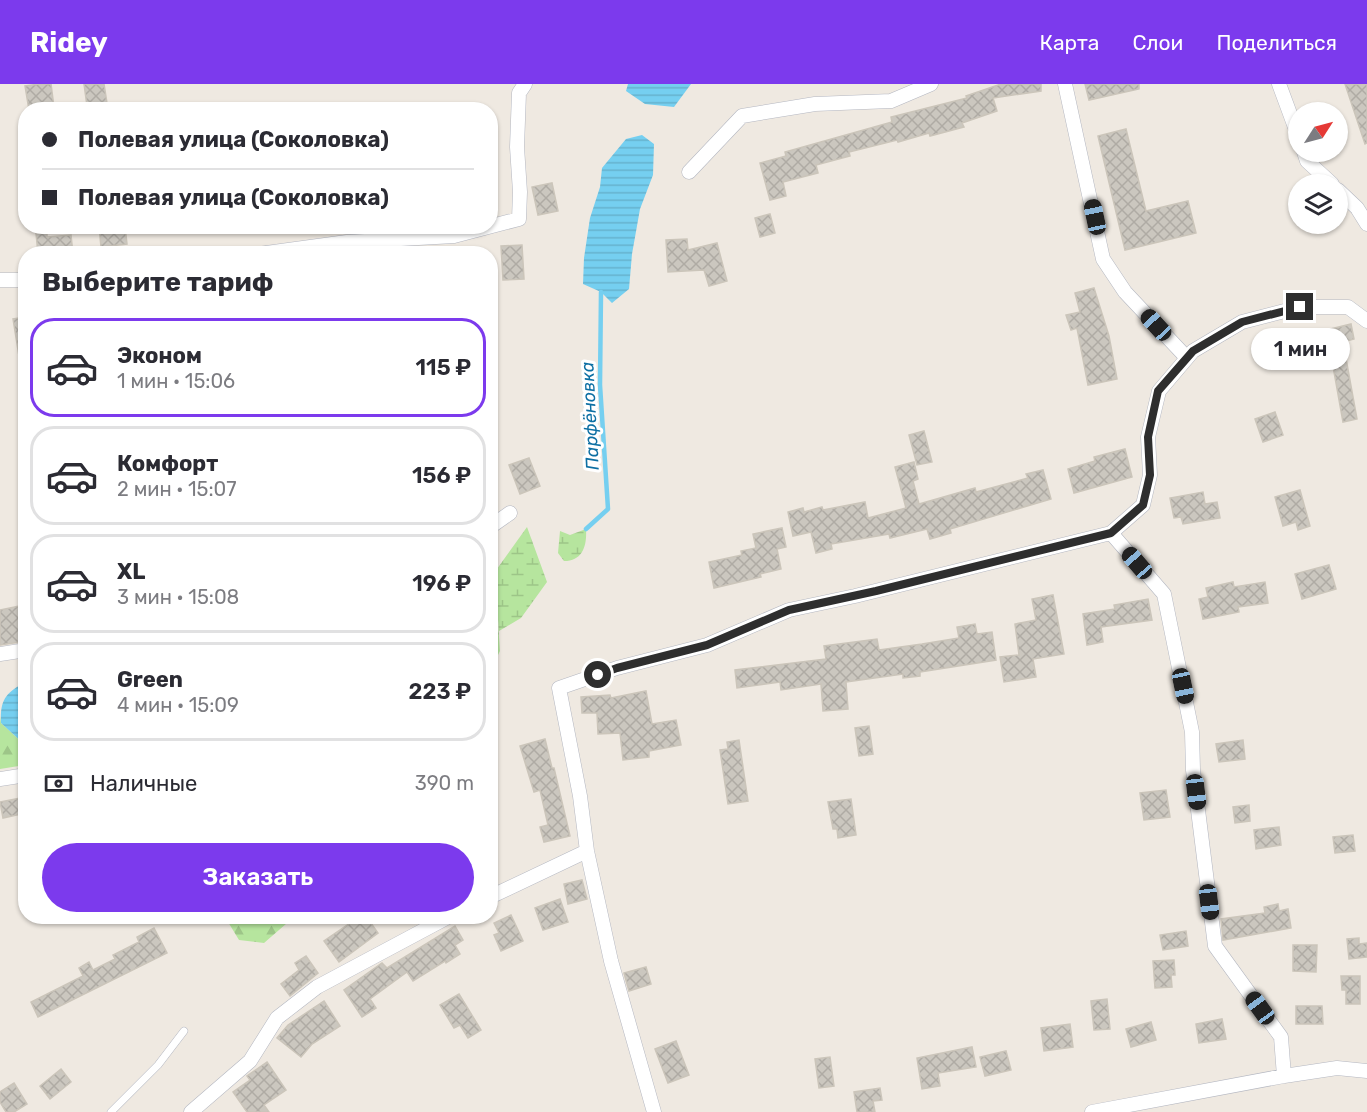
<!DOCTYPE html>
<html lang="ru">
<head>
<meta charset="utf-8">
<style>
  :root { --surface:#fff; --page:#f2f2f3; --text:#2b2b33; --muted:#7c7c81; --line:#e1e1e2; --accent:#7c3aed }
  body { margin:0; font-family:Rubik,sans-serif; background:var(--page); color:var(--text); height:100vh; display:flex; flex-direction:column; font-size:22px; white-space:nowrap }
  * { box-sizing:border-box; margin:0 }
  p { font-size:20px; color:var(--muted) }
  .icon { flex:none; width:33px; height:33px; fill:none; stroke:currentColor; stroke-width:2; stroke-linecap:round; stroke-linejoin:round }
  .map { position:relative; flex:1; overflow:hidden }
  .side { position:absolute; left:18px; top:162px; width:480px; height:678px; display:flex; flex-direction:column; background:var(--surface); border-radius:24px; box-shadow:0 2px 4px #0004 }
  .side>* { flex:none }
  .guide { position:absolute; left:18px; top:18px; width:480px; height:132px; border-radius:24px; box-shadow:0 2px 4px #0004; display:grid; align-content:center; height:132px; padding:0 24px; background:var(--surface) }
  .needle { width:39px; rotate:54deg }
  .buttons { position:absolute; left:1288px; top:18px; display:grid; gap:12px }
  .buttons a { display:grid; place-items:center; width:60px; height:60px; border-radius:50%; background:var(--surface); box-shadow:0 2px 4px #0004; font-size:30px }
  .end { position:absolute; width:27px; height:27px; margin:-14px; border:8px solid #2e2e2e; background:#fff; box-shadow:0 0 0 3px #fff }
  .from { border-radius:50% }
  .bubble { position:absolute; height:42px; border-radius:21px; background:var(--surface); box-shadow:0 2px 4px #0004; font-size:20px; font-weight:600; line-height:42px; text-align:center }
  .car { position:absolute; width:18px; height:36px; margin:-18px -9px; border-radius:8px; box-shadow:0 0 4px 2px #0007; background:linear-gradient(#222 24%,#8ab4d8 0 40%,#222 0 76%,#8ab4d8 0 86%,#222 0) }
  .guide b { display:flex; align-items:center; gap:21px; height:57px; font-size:22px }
  .guide b+b { border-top:2px solid var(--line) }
  .guide i { width:15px; height:15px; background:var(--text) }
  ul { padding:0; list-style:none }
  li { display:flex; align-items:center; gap:18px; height:99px; margin:0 12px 9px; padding:0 12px; border:3px solid var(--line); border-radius:24px }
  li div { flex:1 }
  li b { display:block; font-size:22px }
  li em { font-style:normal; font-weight:600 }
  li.selected { border-color:var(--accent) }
  li>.icon { width:54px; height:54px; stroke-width:1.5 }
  h2 { padding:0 24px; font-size:27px; line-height:72px }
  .pay { display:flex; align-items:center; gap:15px; height:66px; padding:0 24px; font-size:22px }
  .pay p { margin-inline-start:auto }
  .primary-button { display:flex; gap:12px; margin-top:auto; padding:12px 24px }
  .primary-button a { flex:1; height:69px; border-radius:36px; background:var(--accent); color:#fff; font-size:24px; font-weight:600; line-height:69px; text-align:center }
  header { display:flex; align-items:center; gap:36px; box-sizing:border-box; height:84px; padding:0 30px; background:var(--accent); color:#fff }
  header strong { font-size:28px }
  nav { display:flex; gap:33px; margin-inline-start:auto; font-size:21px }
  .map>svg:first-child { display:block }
</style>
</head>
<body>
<header>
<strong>Ridey</strong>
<nav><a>Карта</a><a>Слои</a><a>Поделиться</a></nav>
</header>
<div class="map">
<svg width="1367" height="1028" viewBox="0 0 1367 1028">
  <defs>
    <pattern id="forest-firs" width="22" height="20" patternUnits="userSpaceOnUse" patternTransform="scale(1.5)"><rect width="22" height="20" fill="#b6e59e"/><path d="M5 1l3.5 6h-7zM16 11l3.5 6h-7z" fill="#9dc588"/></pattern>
    <pattern id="wetland-marsh" width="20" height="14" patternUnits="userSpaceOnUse" patternTransform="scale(1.5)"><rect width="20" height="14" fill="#b6e59e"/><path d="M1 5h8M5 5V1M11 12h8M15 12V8" fill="none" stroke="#9dc588"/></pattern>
    <pattern id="water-rules" width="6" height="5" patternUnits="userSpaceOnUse" patternTransform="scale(1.5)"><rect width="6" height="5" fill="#75cff0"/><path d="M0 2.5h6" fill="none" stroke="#66b2ce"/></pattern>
    <pattern id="building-cross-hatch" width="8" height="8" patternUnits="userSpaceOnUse" patternTransform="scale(1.5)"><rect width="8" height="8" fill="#cbc7bf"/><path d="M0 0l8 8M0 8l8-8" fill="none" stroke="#afaba4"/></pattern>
  </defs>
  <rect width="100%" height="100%" fill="#efe9e1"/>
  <path fill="url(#forest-firs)" d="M490 468H493L500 567 491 585Z
    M0 632 1 639 25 661V681L0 685Z
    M225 833H294L264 859 239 856Z"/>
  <path fill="url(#wetland-marsh)" d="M527 443 547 498 521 534 499 547 494 489Z
    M586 445C587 461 583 477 564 477L558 469 560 447 570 451Z"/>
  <path fill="url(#water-rules)" d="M628 0H691L674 23 645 20 626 7Z
    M642 51 654 60 653 91 640 125 632 170 629 205 612 219 601 208 583 200 584 174 590 134 600 103 602 84 626 55Z
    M25 598V661L1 639C0 615 6 609 25 598Z"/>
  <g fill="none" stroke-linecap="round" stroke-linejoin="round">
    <path stroke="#75cff0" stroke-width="4.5" d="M586 445 608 425 600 301 601 208"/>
  </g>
  <path fill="url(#building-cross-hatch)" stroke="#cbc5ba" stroke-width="1.5" d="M39 0H51L54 23 29 26 25 2Z
    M84 0H104L107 19 87 22Z
    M1001 0H1041V7L993 14 997 27 962 39 964 43 930 52 929 49 898 58 897 56 849 68 850 72 816 81 818 89 783 98 786 112 770 116 760 79 786 72 785 68 892 38 891 33 967 14 966 12Z
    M1085 0H1139V5L1089 16Z
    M1345 0H1367V59L1365 60Z
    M1126 45 1146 127 1188 117 1196 149 1125 166 1098 52Z
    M552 99 558 127 538 131 532 103Z
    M770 130 775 149 760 153 755 134Z
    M99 142H125L127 160 101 163Z
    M47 148V153L71 151 73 170H38L36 149Z
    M687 155 688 166 717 159 727 197 709 202 704 186 668 188 666 156Z
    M522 161 524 195 503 196 501 162Z
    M1094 204 1109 252 1117 295 1088 301 1077 244 1071 246 1066 231 1080 228 1075 209Z
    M26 233V272H19L13 235Z
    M1351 240 1354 255 1343 258 1357 335 1343 338 1331 271 1292 281 1289 271 1269 276 1265 261Z
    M1275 328 1283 351 1263 358 1255 335Z
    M924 347 932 378 917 381 909 351Z
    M1125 365 1132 393 1074 409 1068 385 1095 377 1094 373Z
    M529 374 540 402 520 410 509 381Z
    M914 378 918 395 913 397 919 420 975 404 976 408 1028 394 1026 390 1043 386 1051 415 950 445 951 449 930 455 927 445 890 454 889 450 831 460 832 465 816 469 811 448 793 452 788 428 803 424 804 428 822 423 823 426 865 418 868 434 906 424 895 383Z
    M1300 406 1310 442 1298 446 1296 438 1283 442 1275 413Z
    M1203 408 1205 420 1217 418 1220 434 1183 440 1181 433 1174 434 1170 414Z
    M782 444 786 463 777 465 781 485 760 490 761 493 714 504 709 478 742 471 741 467 756 464 753 450Z
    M1329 481 1336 505 1302 515 1295 490Z
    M1233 498 1234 503 1265 498 1268 519 1238 523 1239 528 1203 535 1199 515 1208 513 1206 504Z
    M1053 511 1064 570 1033 575 1036 593 1004 598 1000 573 1019 571 1015 540 1036 536 1032 515Z
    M1148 515 1152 536 1101 543 1103 558 1087 561 1083 530 1115 525 1114 521Z
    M20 522 26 557 0 561V526Z
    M975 540 977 550 992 548 996 576 920 588V592L903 594V590L846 598 848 625 823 627 821 600 781 606 780 598 737 604 735 586 826 575 824 562 877 555 879 566 922 560 959 554 957 543Z
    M646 607 652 640 676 636 681 661 649 667V673L623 676 620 649 598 650 597 629H582L581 613 610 611 611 614Z
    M869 642 873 670 859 672 855 644Z
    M545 655 552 684H554L570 752 544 758 540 743 548 741 540 706 534 708 520 662Z
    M739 656 748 717 728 720 720 666 728 665 727 658Z
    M1243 656 1245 675 1219 678 1216 660Z
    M1166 706 1170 733 1144 736 1140 709Z
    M26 713V729L3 734 0 718Z
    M851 715 856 751 838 754 837 745H833L828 718Z
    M1249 721 1250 737 1235 739 1233 723Z
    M1279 743 1281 761 1256 765 1254 746Z
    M1353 751 1355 767 1335 769 1333 753Z
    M582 796 587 815 568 820 564 800Z
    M560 815 568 838 543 846 535 824Z
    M1278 820 1279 827 1288 825 1291 844 1223 856 1221 835 1265 829 1264 823Z
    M511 831 523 857 501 867 494 851 499 849 494 839Z
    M345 832H366L378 849 339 878 324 857 350 839Z
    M455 842 463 856 455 861 460 870 446 879 445 877 413 897 407 888 370 915 376 924 362 933 344 906 382 879 387 884Z
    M154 844 167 869 38 933 31 918 83 892 79 884 89 878 93 886 115 875 113 871 139 858 137 853Z
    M1186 847 1188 862 1163 866 1160 851Z
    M1359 854V860L1367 859V873L1349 875 1347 855Z
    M1293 861H1317L1316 888 1293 887Z
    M306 872 318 889 290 912 281 900 299 886 295 879Z
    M1174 876 1175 891H1171L1172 903 1155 904 1153 877Z
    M646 883 651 900 629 907 624 889Z
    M1341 892H1360V920H1346V906H1342Z
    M459 910 481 946 468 954 460 941 454 944 440 921Z
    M1107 915 1110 945 1094 946 1091 917Z
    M324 917 340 942 312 960 301 973 277 954 288 941Z
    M1296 922H1322L1323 940H1296Z
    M1222 935 1226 955 1199 959 1196 940Z
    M1151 938 1156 956 1131 963 1126 945Z
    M1070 940 1073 963 1044 967 1041 944Z
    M676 957 689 991 668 999 655 965Z
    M972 963 976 983 938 989 940 1002 922 1005 917 974Z
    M1006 967 1011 986 985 992 980 973Z
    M830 973 834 1002 819 1004 815 975Z
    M267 978 286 1006 264 1021 269 1028H247L233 1008 250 996 247 992Z
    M61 985 71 998 50 1015 40 1002Z
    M14 999 27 1020 14 1028H6L0 1018V1008Z
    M880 1004 882 1016 873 1017 875 1028H857L854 1008Z"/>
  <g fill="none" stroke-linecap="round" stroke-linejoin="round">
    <defs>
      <path id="lane" d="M111 1028 158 981 184 947"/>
      <path id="street" d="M1065 0 1103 175 1125 208 1187 274
        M1279 0 1299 54
        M1304 68 1307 77 1332 100
        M689 88 742 32 815 20 891 17 931 0
        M1338 106 1357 124 1367 140
        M259 170 347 158 454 152 519 135 520 108 517 63 519 9 525 0
        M0 196H26
        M490 443 510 429
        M1111 449 1164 510 1192 648 1193 686 1215 862 1281 953 1284 992
        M0 570 26 566
        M0 695 26 691
        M490 813 587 767
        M191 1028 250 977 277 934 317 903 450 832
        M654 1028 611 877 587 767 580 712 559 604 617 584 707 561 789 526 855 512 1111 449 1143 421 1150 391 1148 353 1159 307 1193 267 1242 238 1300 223H1348L1367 237
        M1092 1028 1284 992 1337 984 1367 987"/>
    </defs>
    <use href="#lane" stroke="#b4b7c1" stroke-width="8"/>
    <use href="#street" stroke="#b4b7c1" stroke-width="15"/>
    <use href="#lane" stroke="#fff" stroke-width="7"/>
    <use href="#street" stroke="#fff" stroke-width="14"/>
  </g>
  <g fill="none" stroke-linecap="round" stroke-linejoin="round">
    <path stroke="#2e2e2e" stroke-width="8" d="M598 591 617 584 707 561 789 526 876 507 1111 449 1143 421 1150 391 1148 353 1158 307 1193 267 1242 238 1300 223"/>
  </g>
  <g text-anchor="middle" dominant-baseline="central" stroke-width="6" stroke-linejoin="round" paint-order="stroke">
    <g font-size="18" font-style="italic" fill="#0d6fa3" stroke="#fff">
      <text transform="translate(590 332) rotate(-93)">Парфёновка</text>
    </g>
  </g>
</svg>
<div class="buttons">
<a><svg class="needle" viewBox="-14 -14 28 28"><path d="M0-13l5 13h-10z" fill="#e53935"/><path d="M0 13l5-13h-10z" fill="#7c7c81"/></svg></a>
<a><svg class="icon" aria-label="layers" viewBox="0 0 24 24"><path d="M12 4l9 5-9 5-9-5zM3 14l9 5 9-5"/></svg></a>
</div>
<i class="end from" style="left:598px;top:591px"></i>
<i class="end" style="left:1300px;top:223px"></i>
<div class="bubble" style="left:1251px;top:244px;width:99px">1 мин</div>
<i class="car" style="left:1095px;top:133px;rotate:348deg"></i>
<i class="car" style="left:1156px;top:241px;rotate:317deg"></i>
<i class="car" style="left:1137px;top:479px;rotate:319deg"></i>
<i class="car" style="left:1183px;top:602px;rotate:168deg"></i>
<i class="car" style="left:1196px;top:708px;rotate:173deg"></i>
<i class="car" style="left:1209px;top:818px;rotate:173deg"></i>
<i class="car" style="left:1260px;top:924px;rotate:324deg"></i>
<div class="guide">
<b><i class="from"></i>Полевая улица (Соколовка)</b>
<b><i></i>Полевая улица (Соколовка)</b>
</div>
<section class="side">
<h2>Выберите тариф</h2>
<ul>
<li class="selected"><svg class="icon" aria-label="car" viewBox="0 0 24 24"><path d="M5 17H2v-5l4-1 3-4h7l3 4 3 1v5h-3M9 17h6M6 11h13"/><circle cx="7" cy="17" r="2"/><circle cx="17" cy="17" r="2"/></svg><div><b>Эконом</b><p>1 мин · 15:06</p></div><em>115 ₽</em></li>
<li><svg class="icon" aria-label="car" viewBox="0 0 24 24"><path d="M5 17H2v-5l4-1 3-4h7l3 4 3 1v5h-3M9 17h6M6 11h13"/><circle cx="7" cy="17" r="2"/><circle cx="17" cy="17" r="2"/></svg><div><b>Комфорт</b><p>2 мин · 15:07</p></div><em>156 ₽</em></li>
<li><svg class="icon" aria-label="car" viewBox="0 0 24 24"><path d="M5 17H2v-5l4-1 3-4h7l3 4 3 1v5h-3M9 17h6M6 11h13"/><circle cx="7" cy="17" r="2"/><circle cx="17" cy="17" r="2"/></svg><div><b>XL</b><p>3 мин · 15:08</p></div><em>196 ₽</em></li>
<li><svg class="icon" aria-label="car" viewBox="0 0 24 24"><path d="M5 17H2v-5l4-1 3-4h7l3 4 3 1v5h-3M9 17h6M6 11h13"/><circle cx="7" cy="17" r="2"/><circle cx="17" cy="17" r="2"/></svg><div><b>Green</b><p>4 мин · 15:09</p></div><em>223 ₽</em></li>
</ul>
<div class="pay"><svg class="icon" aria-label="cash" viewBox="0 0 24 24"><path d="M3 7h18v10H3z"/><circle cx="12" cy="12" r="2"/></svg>Наличные<p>390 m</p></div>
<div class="primary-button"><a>Заказать</a></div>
</section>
</div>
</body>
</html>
